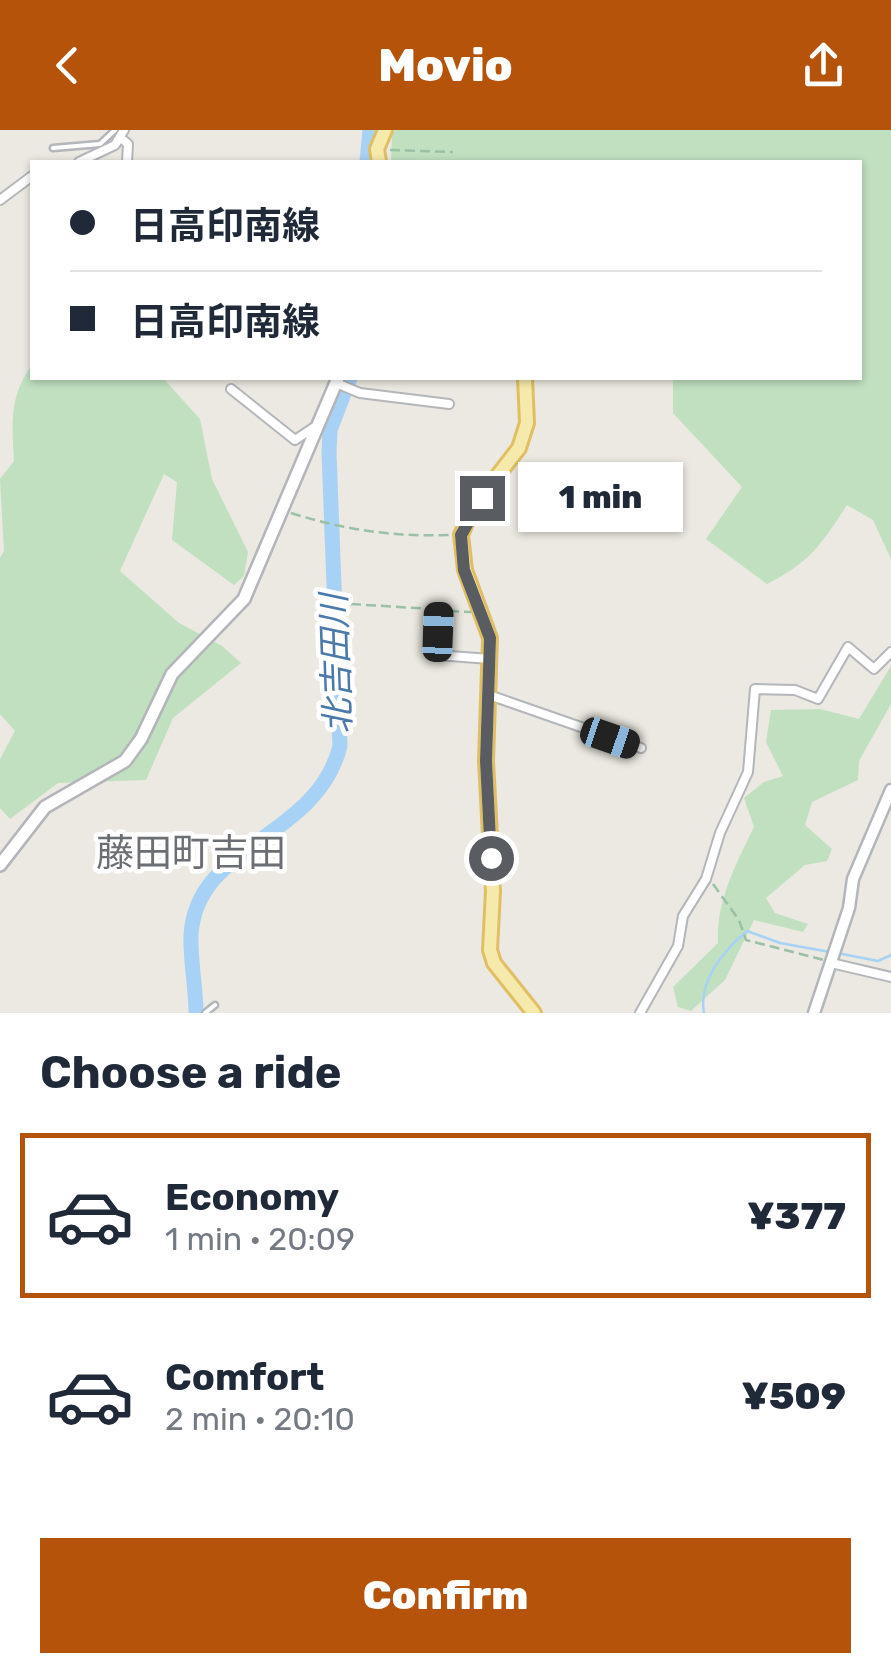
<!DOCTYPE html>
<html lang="en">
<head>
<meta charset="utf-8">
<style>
  :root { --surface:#fff; --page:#f6f6f7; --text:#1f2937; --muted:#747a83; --line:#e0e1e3; --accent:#b45309 }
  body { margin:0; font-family:Rubik,"Noto Sans JP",sans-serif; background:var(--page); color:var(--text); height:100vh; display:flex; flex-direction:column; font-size:38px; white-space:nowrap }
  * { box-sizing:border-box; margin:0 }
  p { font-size:32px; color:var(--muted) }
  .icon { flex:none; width:55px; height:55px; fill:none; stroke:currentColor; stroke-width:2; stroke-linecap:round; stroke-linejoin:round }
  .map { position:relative; height:883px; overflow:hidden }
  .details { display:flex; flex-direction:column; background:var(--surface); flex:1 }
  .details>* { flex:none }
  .guide { position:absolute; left:30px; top:30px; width:832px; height:220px; border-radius:0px; box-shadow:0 2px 8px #0004; display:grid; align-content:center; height:220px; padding:0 40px; background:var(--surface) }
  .end { position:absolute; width:45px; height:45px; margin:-22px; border:12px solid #595c60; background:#fff; box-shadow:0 0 0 5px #fff }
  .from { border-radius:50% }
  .bubble { position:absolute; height:70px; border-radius:0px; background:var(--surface); box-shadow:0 2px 8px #0004; font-size:32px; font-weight:800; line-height:70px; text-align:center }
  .car { position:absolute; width:30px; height:60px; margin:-30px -15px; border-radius:12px; box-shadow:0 0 8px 2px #0007; background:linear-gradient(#222 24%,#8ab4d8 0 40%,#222 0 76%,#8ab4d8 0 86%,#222 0) }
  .guide b { display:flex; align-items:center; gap:35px; height:95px; font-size:38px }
  .guide b+b { border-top:2px solid var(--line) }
  .guide i { width:25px; height:25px; background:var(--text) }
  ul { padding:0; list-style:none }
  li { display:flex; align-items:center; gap:30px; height:165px; margin:0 20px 15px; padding:0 20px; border:5px solid transparent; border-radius:0px }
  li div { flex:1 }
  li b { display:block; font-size:38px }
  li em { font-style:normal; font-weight:800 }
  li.active { border-color:var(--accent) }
  li>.icon { width:90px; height:90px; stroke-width:1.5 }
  h2 { padding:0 40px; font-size:45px; line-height:120px }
  .primary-button { display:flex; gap:20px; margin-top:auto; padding:20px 40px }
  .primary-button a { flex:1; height:115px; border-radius:0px; background:var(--accent); color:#fff; font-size:40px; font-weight:800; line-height:115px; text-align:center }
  header { display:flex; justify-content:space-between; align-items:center; height:130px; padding:0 40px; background:var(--accent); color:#fff; font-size:45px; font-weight:800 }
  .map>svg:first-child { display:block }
</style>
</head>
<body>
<header><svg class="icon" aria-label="back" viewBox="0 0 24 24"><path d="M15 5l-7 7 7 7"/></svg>Movio<svg class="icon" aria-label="share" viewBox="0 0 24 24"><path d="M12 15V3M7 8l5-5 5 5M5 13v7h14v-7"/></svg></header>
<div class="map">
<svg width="891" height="883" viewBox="0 0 891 883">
  <rect width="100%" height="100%" fill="#ebe9e1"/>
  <path fill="#c0e0c0" d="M396 0H891V429L873 390 847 375C821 415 810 432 767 454L706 409 742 357 673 283V248H860V32H391L392 2Z
    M32 235V248H163L200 289 212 349 248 422 244 446 234 455 172 410 177 352 164 344 120 441 179 493 222 516 241 533 173 588 146 650 58 653 10 689 0 678V629L15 601 0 584V428L4 421 0 349 14 331C12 294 9 266 32 235Z
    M891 536V574L859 631 858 650 812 672 805 695 832 719 827 731 805 735 766 768 775 783 808 794 803 802 754 790 725 850 691 881 678 877 673 857 718 813C716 771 736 734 754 697L744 668 764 652 783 646 766 612 771 580 820 579 859 589Z"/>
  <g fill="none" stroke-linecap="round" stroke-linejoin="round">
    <path stroke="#a7d2f5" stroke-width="2.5" d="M837 823 878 831 891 825
      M704 883C698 851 724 820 747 801L780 813 830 822"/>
    <path stroke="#a7d2f5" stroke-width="15" d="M367 32 370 0
      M196 883C196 858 190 830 191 805 196 714 317 709 340 616L329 322 330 300 350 248"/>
    <defs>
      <path id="service" d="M53 18 100 14 115 0
        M205 883 215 875"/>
      <path id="minor" d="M122 9 128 14 127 32
        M79 32 115 15 124 0
        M0 70 32 46
        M336 253 360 263 449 274
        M231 259 295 310 316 296
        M439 480 437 525 490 529
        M489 565 641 618
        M831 833 891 847
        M640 883 678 816 683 786 706 749 720 703 748 642 755 559 795 560 818 569 848 517 874 539 891 522"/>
      <path id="tertiary" d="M814 883 849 778 853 749 891 660"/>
      <path id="secondary" d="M0 735 45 677 125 631 141 609 172 544 244 469 338 248"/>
      <path id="primary" d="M379 32 377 19 385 0
        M525 248 527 293 519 318 472 379 461 405 465 440 490 508 486 631 493 761 490 820 494 833 534 883"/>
    </defs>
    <use href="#service" stroke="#b3b6ba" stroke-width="9"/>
    <use href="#minor" stroke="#b3b6ba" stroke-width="12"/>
    <use href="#tertiary" stroke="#b3b6ba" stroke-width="15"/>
    <use href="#secondary" stroke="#b3b5ba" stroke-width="16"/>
    <use href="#primary" stroke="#e0bf64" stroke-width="18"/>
    <path stroke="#9ac0a5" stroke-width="2.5" stroke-dasharray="10 5" stroke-linecap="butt" d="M390 20 453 22
      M291 383C345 400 393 407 450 405
      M351 474 431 479
      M449 481 471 482
      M713 754 739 790 746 810 824 830"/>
    <use href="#service" stroke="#fff" stroke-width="4"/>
    <use href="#minor" stroke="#fff" stroke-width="8"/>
    <use href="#tertiary" stroke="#fff" stroke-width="10"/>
    <use href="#secondary" stroke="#fff" stroke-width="11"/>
    <use href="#primary" stroke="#f5eaab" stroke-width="12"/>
  </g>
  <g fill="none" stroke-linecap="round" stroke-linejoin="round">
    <path stroke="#595c60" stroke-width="12" d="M482 368 461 405 464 440 490 508 486 631 491 728"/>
  </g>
  <g text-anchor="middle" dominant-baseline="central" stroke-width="9" stroke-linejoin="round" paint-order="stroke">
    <g font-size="35" font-style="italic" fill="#4a79ac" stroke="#fff">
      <text transform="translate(336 534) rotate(-92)">北吉田川</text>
    </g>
    <g font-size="38" fill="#6b6e72" stroke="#fff">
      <text x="191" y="723">藤田町吉田</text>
    </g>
  </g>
</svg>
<i class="end from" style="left:491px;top:728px"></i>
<i class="end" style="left:482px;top:368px"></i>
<div class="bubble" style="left:518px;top:332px;width:165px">1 min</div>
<i class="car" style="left:438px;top:502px;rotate:2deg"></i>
<i class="car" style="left:610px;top:608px;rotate:109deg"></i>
<div class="guide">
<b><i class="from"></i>日高印南線</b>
<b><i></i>日高印南線</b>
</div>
</div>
<section class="details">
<h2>Choose a ride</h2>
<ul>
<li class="active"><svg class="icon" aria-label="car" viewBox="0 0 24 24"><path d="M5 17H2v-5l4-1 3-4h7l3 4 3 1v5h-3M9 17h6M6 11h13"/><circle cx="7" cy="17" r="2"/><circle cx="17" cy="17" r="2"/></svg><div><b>Economy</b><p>1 min · 20:09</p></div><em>¥377</em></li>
<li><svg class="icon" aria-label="car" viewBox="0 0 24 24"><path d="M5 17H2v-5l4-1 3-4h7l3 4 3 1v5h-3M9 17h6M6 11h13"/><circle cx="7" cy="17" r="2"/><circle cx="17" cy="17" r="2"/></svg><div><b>Comfort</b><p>2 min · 20:10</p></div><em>¥509</em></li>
</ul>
<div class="primary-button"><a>Confirm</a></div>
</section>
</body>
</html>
